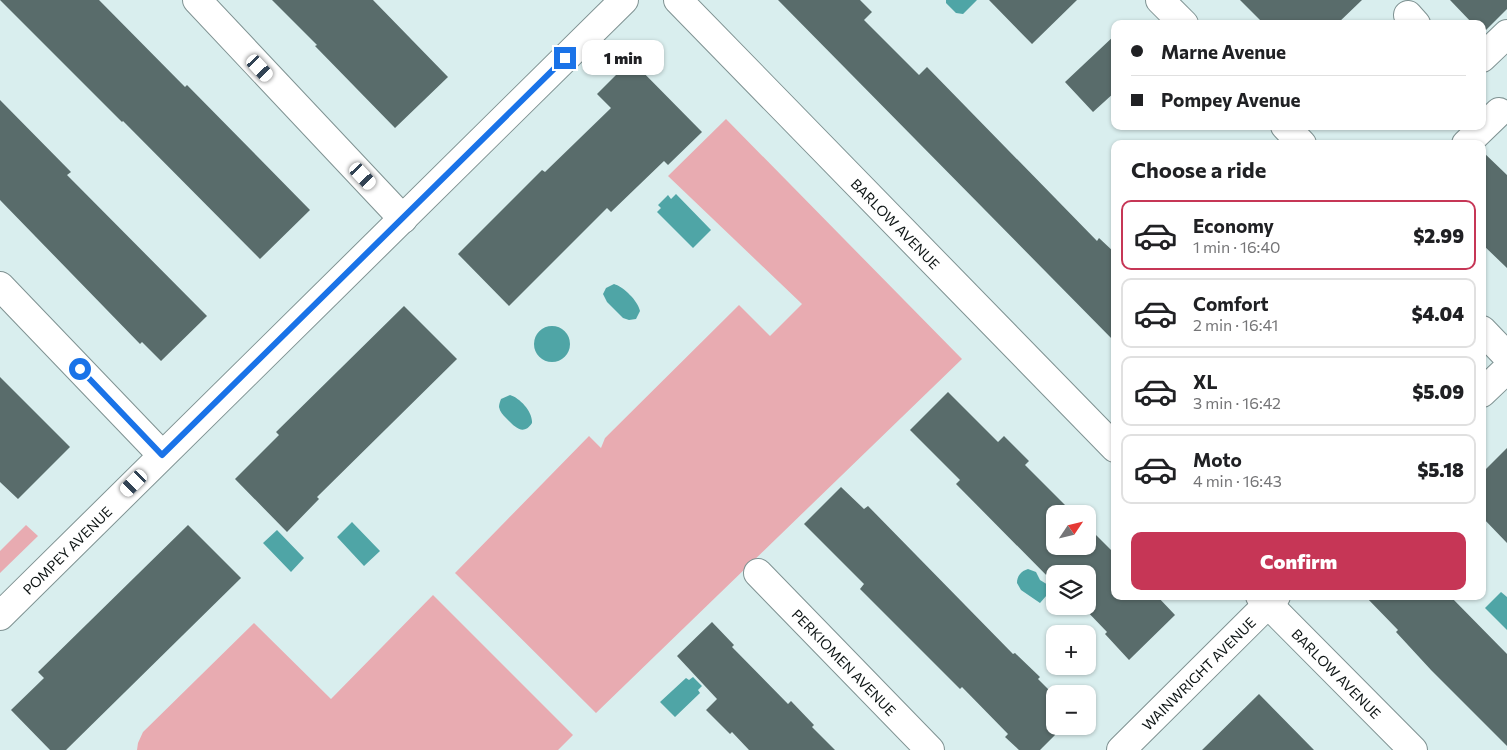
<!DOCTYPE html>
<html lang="en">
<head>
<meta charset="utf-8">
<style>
  :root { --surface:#fff; --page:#f2f2f2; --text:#202124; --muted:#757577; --line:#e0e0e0; --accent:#c63656 }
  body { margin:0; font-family:Commissioner,sans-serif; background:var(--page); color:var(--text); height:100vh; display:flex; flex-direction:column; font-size:19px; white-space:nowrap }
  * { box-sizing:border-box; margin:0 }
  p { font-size:16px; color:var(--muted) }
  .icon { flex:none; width:28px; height:28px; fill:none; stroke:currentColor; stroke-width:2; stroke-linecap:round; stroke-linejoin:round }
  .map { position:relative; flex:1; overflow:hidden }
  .details { position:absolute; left:1111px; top:140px; width:375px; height:460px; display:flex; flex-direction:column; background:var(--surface); border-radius:10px; box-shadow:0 1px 4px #0004 }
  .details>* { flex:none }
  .top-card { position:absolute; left:1111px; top:20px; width:375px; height:110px; border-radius:10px; box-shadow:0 1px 4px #0004; display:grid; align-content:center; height:110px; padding:0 20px; background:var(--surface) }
  .needle { width:32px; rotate:55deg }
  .fabs { position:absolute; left:1046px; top:505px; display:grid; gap:10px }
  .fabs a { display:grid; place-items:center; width:50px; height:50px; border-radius:10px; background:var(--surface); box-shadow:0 1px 4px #0004; font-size:25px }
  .end { position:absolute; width:22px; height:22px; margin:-11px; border:6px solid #1a73e8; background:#fff; box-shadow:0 0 0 2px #fff }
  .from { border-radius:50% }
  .bubble { position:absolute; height:35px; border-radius:10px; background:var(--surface); box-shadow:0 1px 4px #0004; font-size:16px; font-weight:800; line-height:35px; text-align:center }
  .car { position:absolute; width:15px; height:30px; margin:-15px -8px; border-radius:6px; box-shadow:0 0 4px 1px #0007; background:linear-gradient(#fff 24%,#345 0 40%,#fff 0 76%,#345 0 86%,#fff 0) }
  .top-card b { display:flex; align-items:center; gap:18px; height:48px; font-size:19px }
  .top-card b+b { border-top:1px solid var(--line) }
  .top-card i { width:12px; height:12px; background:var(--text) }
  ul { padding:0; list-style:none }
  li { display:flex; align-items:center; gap:15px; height:70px; margin:0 10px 8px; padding:0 10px; border:2px solid var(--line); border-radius:10px }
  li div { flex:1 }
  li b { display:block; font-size:19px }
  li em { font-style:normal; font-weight:800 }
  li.active { border-color:var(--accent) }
  li>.icon { width:45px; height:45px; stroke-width:1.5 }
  h2 { padding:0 20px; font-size:22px; line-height:60px }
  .button { display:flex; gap:10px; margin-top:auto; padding:10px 20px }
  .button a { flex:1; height:58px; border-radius:10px; background:var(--accent); color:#fff; font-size:20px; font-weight:800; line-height:58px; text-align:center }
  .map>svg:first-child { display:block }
</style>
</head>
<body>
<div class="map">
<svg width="1507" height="750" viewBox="0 0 1507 750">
  <rect width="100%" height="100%" fill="#d9eeee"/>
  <path fill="#e8abb1" d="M726 119 962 359 596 713 455 573 589 436 601 448 605 438 739 305 770 336 802 304 668 176Z
    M26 525 38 536 0 573V551Z
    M433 595 573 735 558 750H137L138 743 143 732 254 623 331 699Z"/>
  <path fill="#4fa5a6" d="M946 0H977L963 14 956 13 946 3Z
    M676 194 711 230 693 248 657 212 661 208 658 205 668 195 671 199Z
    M614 284C624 287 638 301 640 311L636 319 629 320 623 318 607 302 603 294 606 288Z
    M534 344a18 18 0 1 1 36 0a18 18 0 1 1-36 0Z
    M510 395C520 398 533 412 532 423 523 437 514 426 506 418 503 415 500 412 499 407 499 404 500 402 501 399Z
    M352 522 380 551 364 566 337 537Z
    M277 530 304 558 291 572 263 543Z
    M1028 569 1036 572 1040 580 1053 588 1040 603 1021 590 1017 583C1017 576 1021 571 1028 569Z
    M1501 592 1507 597V630L1485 608Z
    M693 677 702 686 698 690 700 693 675 717 660 702 686 678 689 680Z"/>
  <path fill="#596c6b" d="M0 0H99L185 87 187 85 310 210 260 259 123 121 122 122Z
    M272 0H373L448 77 395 128 315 46 317 45Z
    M778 0H860L872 12 864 20 919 75 927 67 1097 241 1099 238 1115 253V342Z
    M989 0H1077L1032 44Z
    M1240 0H1362L1337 24H1264Z
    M1450 0H1507V9L1483 33 1482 24H1473Z
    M1115 35V92L1093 112 1065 82Z
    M631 60 702 132 668 165 664 161 611 212 607 208 509 306 458 254 542 170 545 172 611 108 597 94Z
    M0 100 71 172 67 175 207 316 161 361 142 342 140 344 0 200Z
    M1482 151 1507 175V268L1482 244Z
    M404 306 457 359 317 497 319 499 287 532 235 479 279 435 276 432Z
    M0 377 70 447 18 499 0 482Z
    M948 392 998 442 1004 436 1029 461 1025 465 1074 514H1055V546H1088V527L1115 554V596H1157L1175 615 1129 660 1105 634 1107 632 1082 606H1088V574H1055V584L956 484 960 480 910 430Z
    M1507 448V543L1482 517V473Z
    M841 487 864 509 868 506 1013 654 1015 653 1040 677 1038 679 1055 696V735L1040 750H1019L1005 737 1008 734 962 687 960 689 860 589 864 584 804 524Z
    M188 525 241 578 66 750H50L11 710 44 678 38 672Z
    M1365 596H1450L1507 654V746L1431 670 1396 632 1398 630Z
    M712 622 734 645 732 647 788 704 791 701 814 725 812 727 835 750H749L732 732 730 734 706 710 717 699 677 656Z
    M1259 694 1314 750H1202Z"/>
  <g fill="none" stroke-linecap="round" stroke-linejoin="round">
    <defs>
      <g id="minor">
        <path d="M197 0 403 219"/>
        <path id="s1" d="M678 0 1115 448"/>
        <path d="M1160 0 1184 24"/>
        <path d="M1408 15 1416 24"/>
        <path d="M1482 58 1507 34"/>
        <path d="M1285 126 1302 144"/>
        <path d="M1466 144 1499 112"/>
        <path d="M0 286 162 455"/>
        <path d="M1482 330 1507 356"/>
        <path d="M1482 393 1507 369"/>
        <path id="s2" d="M758 573 930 750"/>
        <path id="s3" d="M1260 596 1413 750"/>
        <path id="s4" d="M0 616 624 0"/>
        <path id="s5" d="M1121 750 1276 596"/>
      </g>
    </defs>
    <use href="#minor" stroke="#7f9292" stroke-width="30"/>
    <use href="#minor" stroke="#fff" stroke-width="28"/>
  </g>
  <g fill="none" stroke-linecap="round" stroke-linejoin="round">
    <path stroke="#1a73e8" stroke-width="6" d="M80 369 162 455 565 58"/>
  </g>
  <g text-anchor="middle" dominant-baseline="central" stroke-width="4.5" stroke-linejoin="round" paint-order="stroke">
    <g font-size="14" fill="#0d1414" stroke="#d9eeee">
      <text stroke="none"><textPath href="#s1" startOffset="312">BARLOW AVENUE</textPath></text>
      <text stroke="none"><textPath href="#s4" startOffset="94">POMPEY AVENUE</textPath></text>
      <text stroke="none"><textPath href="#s2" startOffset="124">PERKIOMEN AVENUE</textPath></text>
      <text stroke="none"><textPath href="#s5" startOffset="109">WAINWRIGHT AVENUE</textPath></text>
      <text stroke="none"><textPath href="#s3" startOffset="109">BARLOW AVENUE</textPath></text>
    </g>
  </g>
</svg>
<div class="fabs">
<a><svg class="needle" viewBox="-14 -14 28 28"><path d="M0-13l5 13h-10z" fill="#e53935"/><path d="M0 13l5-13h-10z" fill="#757577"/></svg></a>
<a><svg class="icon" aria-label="layers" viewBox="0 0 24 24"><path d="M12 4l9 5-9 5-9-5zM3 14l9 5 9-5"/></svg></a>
<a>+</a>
<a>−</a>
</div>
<i class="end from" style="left:80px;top:369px"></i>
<i class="end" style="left:565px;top:58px"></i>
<div class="bubble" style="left:582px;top:40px;width:82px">1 min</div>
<i class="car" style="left:260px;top:68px;rotate:137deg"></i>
<i class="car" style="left:363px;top:176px;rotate:137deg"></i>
<i class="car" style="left:134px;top:483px;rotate:225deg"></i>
<div class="top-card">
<b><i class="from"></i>Marne Avenue</b>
<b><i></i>Pompey Avenue</b>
</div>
<section class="details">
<h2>Choose a ride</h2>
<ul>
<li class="active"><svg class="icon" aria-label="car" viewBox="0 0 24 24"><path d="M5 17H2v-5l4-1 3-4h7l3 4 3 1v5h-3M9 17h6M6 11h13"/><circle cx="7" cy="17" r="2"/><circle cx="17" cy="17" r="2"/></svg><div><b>Economy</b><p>1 min · 16:40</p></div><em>$2.99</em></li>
<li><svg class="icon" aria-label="car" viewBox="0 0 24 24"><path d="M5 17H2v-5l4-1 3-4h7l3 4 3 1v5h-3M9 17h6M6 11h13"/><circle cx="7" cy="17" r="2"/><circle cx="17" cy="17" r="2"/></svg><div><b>Comfort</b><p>2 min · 16:41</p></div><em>$4.04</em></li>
<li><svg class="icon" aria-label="car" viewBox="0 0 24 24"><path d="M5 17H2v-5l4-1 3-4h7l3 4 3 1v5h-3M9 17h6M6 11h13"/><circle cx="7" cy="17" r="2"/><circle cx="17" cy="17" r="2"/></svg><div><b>XL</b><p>3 min · 16:42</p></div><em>$5.09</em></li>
<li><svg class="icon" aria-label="car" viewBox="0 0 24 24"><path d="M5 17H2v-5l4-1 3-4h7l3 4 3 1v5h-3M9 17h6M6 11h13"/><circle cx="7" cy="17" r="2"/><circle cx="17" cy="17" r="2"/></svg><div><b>Moto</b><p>4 min · 16:43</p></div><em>$5.18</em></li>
</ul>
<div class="button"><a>Confirm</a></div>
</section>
</div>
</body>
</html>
